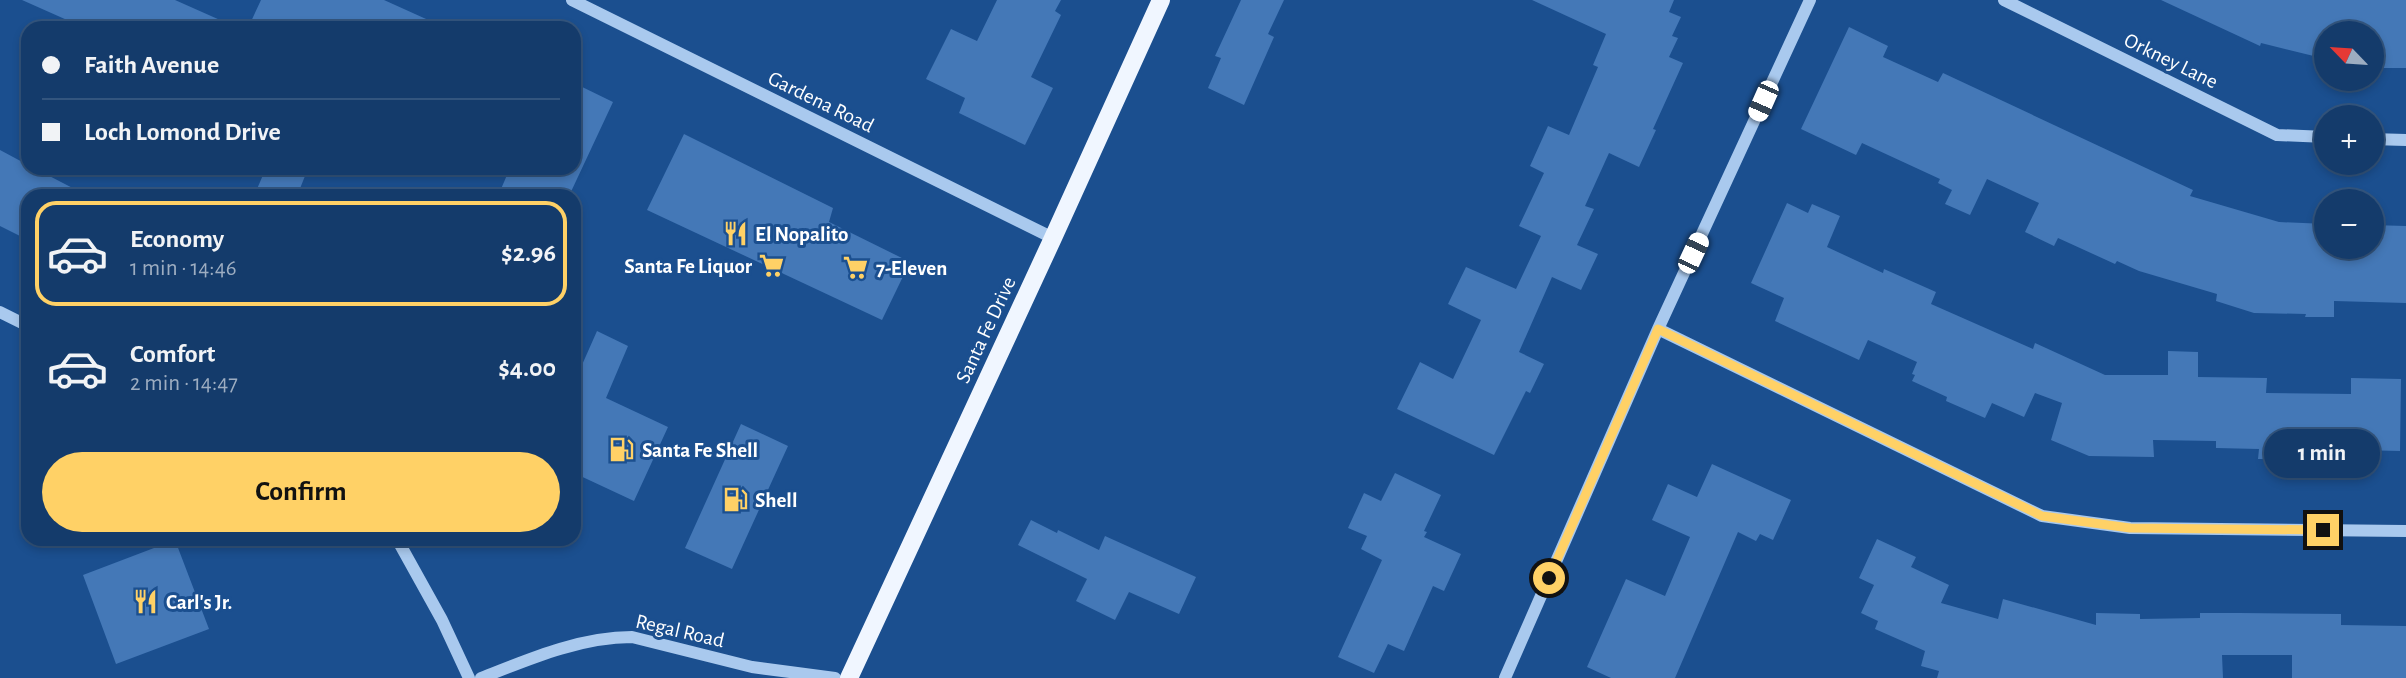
<!DOCTYPE html>
<html lang="en">
<head>
<meta charset="utf-8">
<style>
  :root { --surface:#143b6b; --page:#1d4271; --text:#f1f3f6; --muted:#9dadc1; --line:#33557e; --accent:#ffd166 }
  body { margin:0; font-family:"Alegreya Sans",sans-serif; background:var(--page); color:var(--text); height:100vh; display:flex; flex-direction:column; font-size:26px; white-space:nowrap }
  * { box-sizing:border-box; margin:0 }
  p { font-size:23px; color:var(--muted) }
  .icon { flex:none; width:38px; height:38px; fill:none; stroke:currentColor; stroke-width:2; stroke-linecap:round; stroke-linejoin:round }
  .map { position:relative; flex:1; overflow:hidden }
  .drawer { position:absolute; left:21px; top:189px; width:560px; height:357px; display:flex; flex-direction:column; background:var(--surface); border-radius:21px; box-shadow:0 4px 10px #0003,0 0 0 2px var(--line) }
  .drawer>* { flex:none }
  .top-card { position:absolute; left:21px; top:21px; width:560px; height:154px; border-radius:21px; box-shadow:0 4px 10px #0003,0 0 0 2px var(--line); display:grid; align-content:center; height:154px; padding:0 21px; background:var(--surface) }
  .needle { width:46px; rotate:295deg }
  .controls { position:absolute; left:2314px; top:21px; display:grid; gap:14px }
  .controls a { display:grid; place-items:center; width:70px; height:70px; border-radius:50%; background:var(--surface); box-shadow:0 4px 10px #0003,0 0 0 2px var(--line); font-size:35px }
  .end { position:absolute; width:32px; height:32px; margin:-16px; border:9px solid #ffd166; background:#111; box-shadow:0 0 0 4px #111 }
  .from { border-radius:50% }
  .bubble { position:absolute; height:49px; border-radius:24px; background:var(--surface); box-shadow:0 4px 10px #0003,0 0 0 2px var(--line); font-size:23px; font-weight:600; line-height:49px; text-align:center }
  .car { position:absolute; width:21px; height:42px; margin:-21px -10px; border-radius:9px; box-shadow:0 0 5px 2px #0007; background:linear-gradient(#fff 24%,#345 0 40%,#fff 0 76%,#345 0 86%,#fff 0) }
  .top-card b { display:flex; align-items:center; gap:24px; height:66px; font-size:26px }
  .top-card b+b { border-top:2px solid var(--line) }
  .top-card i { width:18px; height:18px; background:var(--text) }
  ul { padding:12px 0 0; list-style:none }
  li { display:flex; align-items:center; gap:21px; height:105px; margin:0 14px 10px; padding:0 7px; border:4px solid transparent; border-radius:21px }
  li div { flex:1 }
  li b { display:block; font-size:26px }
  li em { font-style:normal; font-weight:600 }
  li.active { border-color:var(--accent) }
  li>.icon { width:63px; height:63px; stroke-width:1.5 }
  .button { display:flex; gap:14px; margin-top:auto; padding:14px 21px }
  .button a { flex:1; height:80px; border-radius:42px; background:var(--accent); color:#111; font-size:28px; font-weight:600; line-height:80px; text-align:center }
  .map>svg:first-child { display:block }
</style>
</head>
<body>
<div class="map">
<svg width="2406" height="678" viewBox="0 0 2406 678">
  <rect width="100%" height="100%" fill="#1b4f8f"/>
  <path fill="#4478b7" d="M22 0H175L238 28H85Z
    M261 0H384L446 28H248Z
    M997 0H1061L1055 11 1061 15 1031 77 1053 88 1025 145 959 113 965 98 926 79 951 29 977 41Z
    M1241 0H1284L1268 34 1274 37 1244 105 1208 88 1221 58 1215 56Z
    M1532 0H1674L1669 12 1681 17 1672 36 1678 38 1669 57 1683 63 1653 129 1656 130 1639 167 1609 153 1585 206 1594 209 1577 245 1598 254 1581 290 1552 277 1519 352 1544 364 1530 393 1526 391 1494 455 1397 409 1420 362 1453 379 1481 320 1448 304 1466 267 1516 289 1541 236 1519 226 1544 173 1530 166 1548 126 1569 135 1598 67 1593 65 1606 34Z
    M2161 0H2406V68H2371V33H2326V59L2261 43 2260 46Z
    M1849 27 1888 46 1883 57 1938 82 1943 73 2193 190 2190 196 2279 222 2326 224V247H2371V225L2406 226V303L2334 301V317H2305L2306 314 2254 313 2216 301 2217 294 2139 271 2117 261 2115 264 2058 238 2054 246 2025 232 2039 203 1987 179 1970 215 1945 204 1952 190 1938 183 1940 179 1862 143 1856 155 1801 129Z
    M574 83 613 102 569 196H498L510 168H574Z
    M684 134 833 208 829 222 910 262 882 320 647 210Z
    M0 150 28 165V168H34L88 196H28V240L0 226Z
    M266 168H288L305 176 297 196H254Z
    M1787 203 1808 213 1812 204 1840 216 1827 247 1883 273 1884 269 1936 292 1931 304 2033 349 2035 343 2105 375H2168V351L2198 352V377L2267 378 2266 393 2351 394V378L2401 379 2400 451 2359 450V460L2258 459 2259 449 2216 448V441L2153 440 2154 457 2089 456 2051 440 2062 403 2035 393 2024 417 1992 403 1985 418 1946 401 1947 397 1912 381 1915 375 1912 374 1917 362 1868 340 1859 360 1775 321 1784 298 1751 283Z
    M597 331 628 346 606 398 668 427 634 501 574 473V383Z
    M741 424 788 446 732 569 685 548Z
    M1712 464 1791 500 1773 540 1760 534 1756 541 1738 532 1675 678H1611L1587 667 1626 579 1665 596 1690 537 1652 520 1668 484 1697 497Z
    M1395 473 1441 495 1424 531 1427 532 1424 537 1461 554 1444 591 1433 586 1404 651 1388 644 1374 673 1338 657 1382 560 1361 549 1367 536 1348 528 1364 493 1381 501Z
    M1031 520 1057 533 1058 530 1099 550 1105 536 1196 577 1179 614 1129 592 1115 620 1076 601 1087 579 1018 545Z
    M1877 539 1916 557 1911 567 1949 585 1941 603 1998 619 2003 599 2096 625V613L2140 614V619L2200 618V613H2239L2341 614V625L2406 626V678H2292V655H2222L2223 678H1937L1939 671 1921 666 1925 651 1875 629 1878 621 1861 613 1874 585 1859 578Z
    M175 540 209 629 116 664 83 575Z"/>
  <g fill="none" stroke-linecap="round" stroke-linejoin="round">
    <path stroke="#a9c9ee" stroke-width="12" d="M572 0 1053 238
      M2004 0 2277 135 2326 137
      M2371 139 2406 140
      M0 312 28 326
      M1658 329 2042 516 2130 528 2406 531
      M397 539 442 620 469 678
      M481 678C529 659 580 637 632 637L752 667 835 678
      M1505 678 1658 329 1810 0"/>
    <path stroke="#f0f6ff" stroke-width="18" d="M849 678 1053 238 1161 0"/>
  </g>
  <g fill="none" stroke-linecap="round" stroke-linejoin="round">
    <path stroke="#ffd166" stroke-width="9" d="M1549 578 1658 329 2042 516 2130 528 2323 530"/>
  </g>
  <defs>
    <symbol id="restaurant-bare" viewBox="-9 -9 18 18"><path d="M-5-6h1v4h1v-4h1v4h1v-4h1v5L-1.5 .5V6h-2V.5L-5-1ZM5-6V6H3V1.5H1.5Q1.5-4 5-6Z" fill="#ffd166" stroke="#1b4f8f" stroke-width="2.5" paint-order="stroke"/></symbol>
    <symbol id="supermarket-bare" viewBox="-9 -9 18 18"><path d="M-6-5.5h2.5l.6 2H6L4.5 2H-2.5L-4.4-4H-6ZM-1.5 3.2a1.3 1.3 0 1 0 .1 0ZM3 3.2a1.3 1.3 0 1 0 .1 0Z" fill="#ffd166" stroke="#1b4f8f" stroke-width="2.5" paint-order="stroke"/></symbol>
    <symbol id="fuel-bare" viewBox="-9 -9 18 18"><path d="M-5.5-6h7V0h2V4h1.3V-2.5L3-4.5l.8-.8L6-3V5H2.5V1h-1V6h-7ZM-4.2-4.7v3.2H.2V-4.7Z" fill="#ffd166" stroke="#1b4f8f" stroke-width="2.5" paint-order="stroke"/></symbol>
  </defs>
  <g fill-rule="evenodd">
    <use href="#restaurant-bare" x="718" y="216" width="35" height="35"/>
    <use href="#supermarket-bare" x="754" y="248" width="35" height="35"/>
    <use href="#supermarket-bare" x="838" y="250" width="35" height="35"/>
    <use href="#fuel-bare" x="604" y="432" width="35" height="35"/>
    <use href="#fuel-bare" x="718" y="482" width="35" height="35"/>
    <use href="#restaurant-bare" x="128" y="584" width="35" height="35"/>
  </g>
  <g text-anchor="middle" dominant-baseline="central" stroke-width="6" stroke-linejoin="round" paint-order="stroke">
    <g font-size="21" fill="#fff" stroke="#1b4f8f">
      <text transform="translate(2171 61) rotate(26)">Orkney Lane</text>
      <text transform="translate(821 102) rotate(26)">Gardena Road</text>
      <text transform="translate(986 330) rotate(-65)">Santa Fe Drive</text>
      <text transform="translate(680 631) rotate(13)">Regal Road</text>
    </g>
    <g font-size="21" font-weight="bold" fill="#fff" stroke="#1b4f8f" text-anchor="start">
      <text x="755" y="234">El Nopalito</text>
      <text x="752" y="266" text-anchor="end">Santa Fe Liquor</text>
      <text x="876" y="268">7-Eleven</text>
      <text x="642" y="450">Santa Fe Shell</text>
      <text x="755" y="500">Shell</text>
      <text x="166" y="602">Carl's Jr.</text>
    </g>
  </g>
</svg>
<div class="controls">
<a><svg class="needle" viewBox="-14 -14 28 28"><path d="M0-13l5 13h-10z" fill="#e53935"/><path d="M0 13l5-13h-10z" fill="#9dadc1"/></svg></a>
<a>+</a>
<a>−</a>
</div>
<i class="end from" style="left:1549px;top:578px"></i>
<i class="end" style="left:2323px;top:530px"></i>
<div class="bubble" style="left:2264px;top:429px;width:116px">1 min</div>
<i class="car" style="left:1763px;top:101px;rotate:204deg"></i>
<i class="car" style="left:1693px;top:253px;rotate:25deg"></i>
<div class="top-card">
<b><i class="from"></i>Faith Avenue</b>
<b><i></i>Loch Lomond Drive</b>
</div>
<section class="drawer">
<ul>
<li class="active"><svg class="icon" aria-label="car" viewBox="0 0 24 24"><path d="M5 17H2v-5l4-1 3-4h7l3 4 3 1v5h-3M9 17h6M6 11h13"/><circle cx="7" cy="17" r="2"/><circle cx="17" cy="17" r="2"/></svg><div><b>Economy</b><p>1 min · 14:46</p></div><em>$2.96</em></li>
<li><svg class="icon" aria-label="car" viewBox="0 0 24 24"><path d="M5 17H2v-5l4-1 3-4h7l3 4 3 1v5h-3M9 17h6M6 11h13"/><circle cx="7" cy="17" r="2"/><circle cx="17" cy="17" r="2"/></svg><div><b>Comfort</b><p>2 min · 14:47</p></div><em>$4.00</em></li>
</ul>
<div class="button"><a>Confirm</a></div>
</section>
</div>
</body>
</html>
